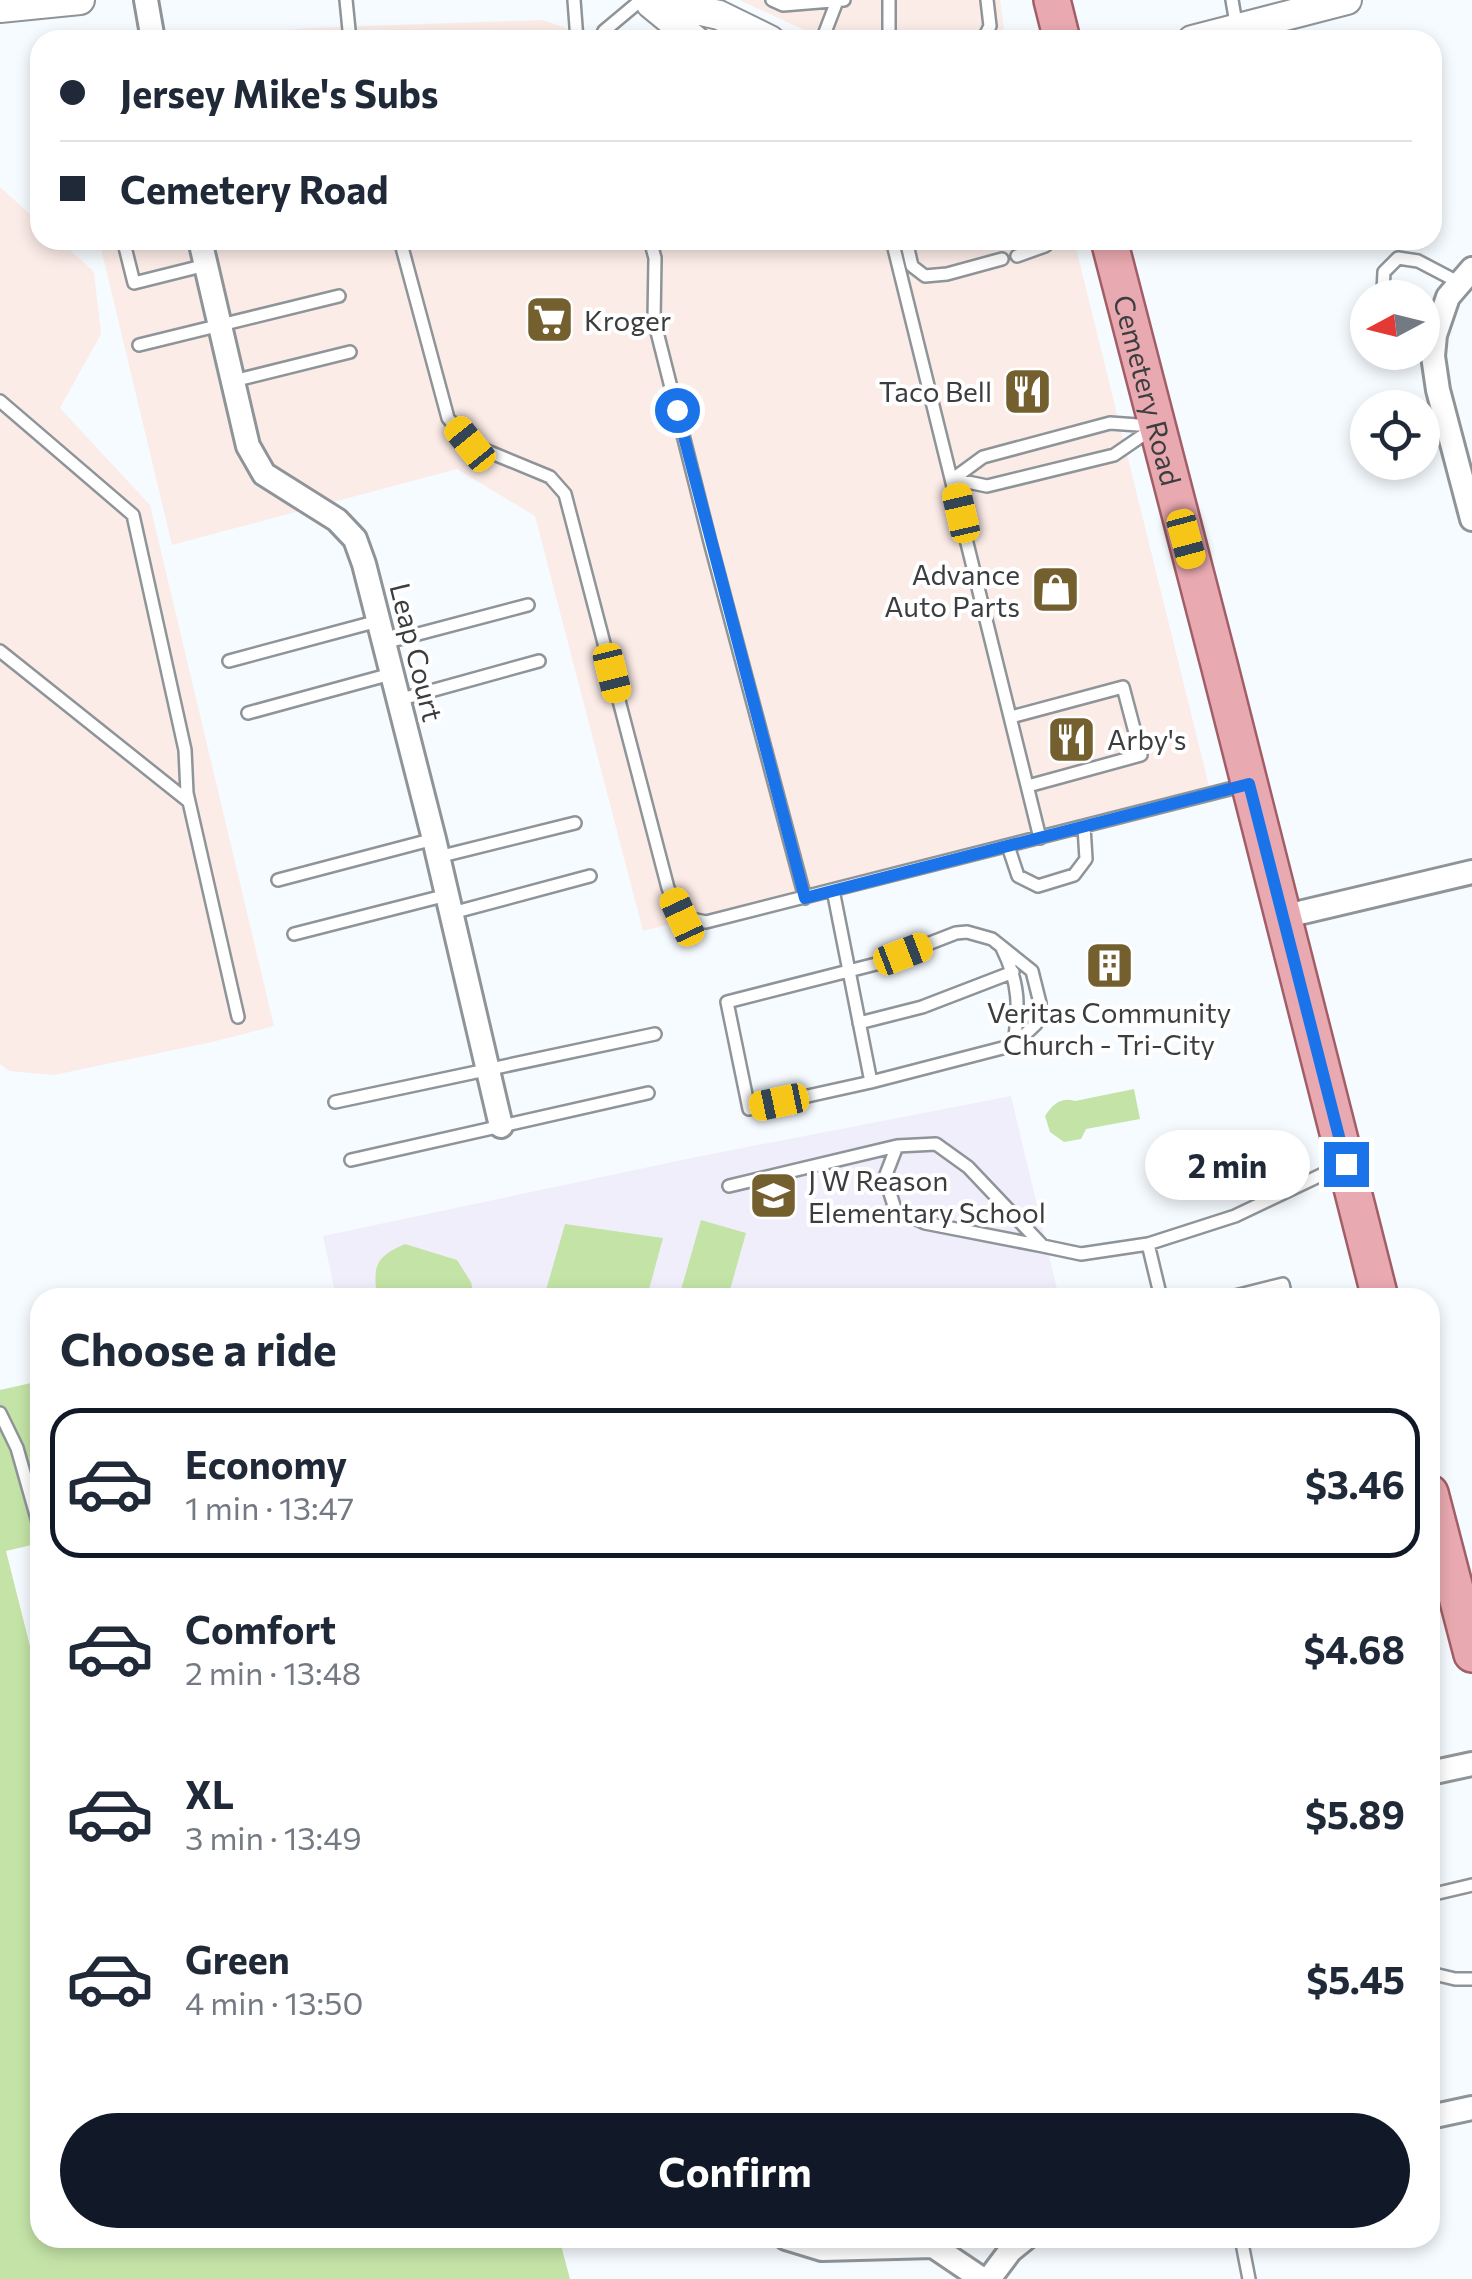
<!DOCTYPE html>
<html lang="en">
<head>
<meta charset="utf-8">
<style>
  :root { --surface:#fff; --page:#f2f2f3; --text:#1f2937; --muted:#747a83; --line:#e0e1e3; --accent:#111827 }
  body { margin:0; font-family:Commissioner,sans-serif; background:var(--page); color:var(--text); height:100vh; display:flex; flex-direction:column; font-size:38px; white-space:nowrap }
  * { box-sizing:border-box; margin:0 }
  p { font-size:32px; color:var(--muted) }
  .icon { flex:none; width:55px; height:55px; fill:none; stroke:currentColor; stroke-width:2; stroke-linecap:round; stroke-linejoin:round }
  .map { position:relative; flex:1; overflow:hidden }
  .drawer { position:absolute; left:30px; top:1288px; width:1410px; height:960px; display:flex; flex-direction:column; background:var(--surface); border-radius:30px; box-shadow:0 5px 15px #0003 }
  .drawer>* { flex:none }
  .banner { position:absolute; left:30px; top:30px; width:1412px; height:220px; border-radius:30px; box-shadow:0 5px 15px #0003; display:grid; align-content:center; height:220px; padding:0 30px; background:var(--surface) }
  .needle { width:65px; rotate:263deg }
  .buttons { position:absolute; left:1350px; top:280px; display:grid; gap:20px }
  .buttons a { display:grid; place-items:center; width:90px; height:90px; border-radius:50%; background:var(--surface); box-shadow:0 5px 15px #0003; font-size:50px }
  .end { position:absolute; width:45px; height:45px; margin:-22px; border:12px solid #1a73e8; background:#fff; box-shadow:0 0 0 5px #fff }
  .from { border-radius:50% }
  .bubble { position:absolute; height:70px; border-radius:35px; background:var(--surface); box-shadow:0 5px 15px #0003; font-size:32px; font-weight:700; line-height:70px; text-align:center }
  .car { position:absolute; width:30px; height:60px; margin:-30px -15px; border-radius:12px; box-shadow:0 0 8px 2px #0007; background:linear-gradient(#f5c518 24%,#345 0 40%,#f5c518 0 76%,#345 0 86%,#f5c518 0) }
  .banner b { display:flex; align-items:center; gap:35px; height:95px; font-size:38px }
  .banner b+b { border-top:2px solid var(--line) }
  .banner i { width:25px; height:25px; background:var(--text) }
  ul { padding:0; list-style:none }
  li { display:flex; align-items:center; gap:30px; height:150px; margin:0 20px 15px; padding:0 10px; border:5px solid transparent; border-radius:30px }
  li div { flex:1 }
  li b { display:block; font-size:38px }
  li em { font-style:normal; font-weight:700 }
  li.active { border-color:var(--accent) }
  li>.icon { width:90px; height:90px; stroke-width:1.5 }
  h2 { padding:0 30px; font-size:45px; line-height:120px }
  .cta { display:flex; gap:20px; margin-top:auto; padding:20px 30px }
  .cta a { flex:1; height:115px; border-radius:60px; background:var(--accent); color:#fff; font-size:40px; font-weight:700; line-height:115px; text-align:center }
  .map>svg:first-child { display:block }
</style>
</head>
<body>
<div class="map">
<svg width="1472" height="2279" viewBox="0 0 1472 2279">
  <rect width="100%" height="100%" fill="#f6fbff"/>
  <path fill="#fcece8" d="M739 0H1000L1004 28 993 40H826Z
    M543 20 600 40H188L308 28Z
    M0 187 40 223V240H59L94 272 101 334 60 408 150 505 274 1026 212 1042 54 1075 9 1071 0 1064Z
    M99 240H1074L1209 786 643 931 535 516 457 469 172 545Z"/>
  <path fill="#f1eefb" d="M1011 1096 1059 1297H336L323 1236 701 1156Z"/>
  <path fill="#c4e4a7" d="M1134 1089 1140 1119 1086 1129 1081 1139 1064 1142 1050 1132 1045 1116C1053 1104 1061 1097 1075 1101Z
    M701 1220 746 1233 728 1297H679Z
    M565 1224 663 1238 647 1297H544Z
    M405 1244 457 1260 471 1282 474 1297H377C373 1266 375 1257 405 1244Z
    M40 1381V1543L6 1551 40 1686V2238H559L570 2279H0V1390Z"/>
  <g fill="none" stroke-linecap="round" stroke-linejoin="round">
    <defs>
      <path id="service" d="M346 0 350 40
        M574 0 577 40
        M772 0 783 5 844 0
        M889 0V40
        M1232 0 1237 29
        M600 40 604 31 641 0
        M822 40 837 1
        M983 40 990 26 987 0
        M140 240 127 243 125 247 134 283 206 265
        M400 240 448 418 470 444 550 477 565 494 668 888 682 917 706 922 1245 785
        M650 240 655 258 654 320 710 542 805 898
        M892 240 1040 838
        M906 240 912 266 925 276 947 274 1002 259
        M1017 256 1045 246 1052 240
        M1392 298 1383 291 1384 272 1398 258 1418 261 1460 283
        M139 345 339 296
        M233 381 350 352
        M0 401 133 515 185 750 187 793 238 1017
        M953 479 987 486 1114 455 1152 429
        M953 479 983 457 1110 423 1152 426
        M384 643 528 605
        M0 651 188 801
        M229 661 378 621
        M398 700 539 661
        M248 713 391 674
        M1011 717 1123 687 1141 755 1028 786
        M1008 846 1018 876 1038 886 1074 875 1086 859 1084 827
        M438 857 575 823
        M278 880 434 839
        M833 890 871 1082
        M452 913 590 876
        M967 932 992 939 1032 971 1040 1003 1036 1024 1014 1045 871 1082 749 1109 727 1002 876 964 956 933Z
        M294 934 447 895
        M1002 948C1020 984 1019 1007 1014 1045
        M859 1023 922 1007 1013 972
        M335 1102 655 1034
        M897 1146 885 1177 895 1209 925 1223 1043 1246
        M351 1160 648 1093
        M729 1186 897 1146 936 1144 968 1167 1043 1246 1081 1254 1148 1244 1235 1216 1342 1165
        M1148 1244 1161 1298
        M1227 1298 1283 1284 1286 1298
        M0 1413 17 1448 40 1529
        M1430 1895 1472 1885
        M1430 1973 1455 1979H1472
        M1241 2238 1249 2279"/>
      <path id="minor" d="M146 0 153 40
        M200 240 248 446 264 474 337 520 355 539 364 564 434 839 501 1126
        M1472 269 1448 297 1435 335 1433 356 1438 390 1472 519
        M1282 917 1472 872
        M1430 1773 1472 1764
        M1430 2117 1472 2108
        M786 2238 822 2249 933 2246 982 2279
        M989 2279 1010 2251 1026 2238"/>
      <path id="tertiary" d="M653 0 719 15 770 40
        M651 4 695 40
        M0 8 80 0
        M1192 40 1347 0"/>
      <g id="primary">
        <path d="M1052 0 1062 40"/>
        <path id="s1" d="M1109 240 1220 668 1380 1298"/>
        <path d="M1430 1493 1472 1654"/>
      </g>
    </defs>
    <use href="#service" stroke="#8e9498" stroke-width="16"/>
    <use href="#minor" stroke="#8e9498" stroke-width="28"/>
    <use href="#tertiary" stroke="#8e9498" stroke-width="32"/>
    <use href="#primary" stroke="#a25e67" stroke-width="40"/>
    <use href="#service" stroke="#fff" stroke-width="11"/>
    <use href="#minor" stroke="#fff" stroke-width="22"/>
    <use href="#tertiary" stroke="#fff" stroke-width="28"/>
    <use href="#primary" stroke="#e9a9b0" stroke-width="35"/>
  </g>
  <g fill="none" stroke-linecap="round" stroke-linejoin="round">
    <path stroke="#1a73e8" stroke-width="12" d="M677 410 805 898 1249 784 1346 1164"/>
  </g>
  <defs>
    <symbol id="supermarket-square" viewBox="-11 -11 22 22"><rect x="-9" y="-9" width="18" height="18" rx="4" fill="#745f2e" stroke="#fff"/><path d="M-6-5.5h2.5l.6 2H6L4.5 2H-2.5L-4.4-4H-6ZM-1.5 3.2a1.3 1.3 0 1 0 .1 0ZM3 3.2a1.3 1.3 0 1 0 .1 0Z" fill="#fff"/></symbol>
    <symbol id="restaurant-square" viewBox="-11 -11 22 22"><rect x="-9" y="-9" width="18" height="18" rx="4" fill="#745f2e" stroke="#fff"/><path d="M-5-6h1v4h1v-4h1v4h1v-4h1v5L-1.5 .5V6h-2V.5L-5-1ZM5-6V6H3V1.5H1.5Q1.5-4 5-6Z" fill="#fff"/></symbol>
    <symbol id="shop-square" viewBox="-11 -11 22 22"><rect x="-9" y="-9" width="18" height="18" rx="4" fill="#745f2e" stroke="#fff"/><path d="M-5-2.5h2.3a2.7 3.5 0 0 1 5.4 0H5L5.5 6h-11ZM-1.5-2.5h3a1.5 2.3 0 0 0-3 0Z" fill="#fff"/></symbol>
    <symbol id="building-square" viewBox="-11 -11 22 22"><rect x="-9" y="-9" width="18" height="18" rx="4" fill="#745f2e" stroke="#fff"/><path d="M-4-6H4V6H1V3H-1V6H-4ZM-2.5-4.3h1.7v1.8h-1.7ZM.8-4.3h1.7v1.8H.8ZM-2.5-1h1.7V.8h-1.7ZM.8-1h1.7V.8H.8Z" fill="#fff"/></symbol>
    <symbol id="school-square" viewBox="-11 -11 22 22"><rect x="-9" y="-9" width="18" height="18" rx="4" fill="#745f2e" stroke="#fff"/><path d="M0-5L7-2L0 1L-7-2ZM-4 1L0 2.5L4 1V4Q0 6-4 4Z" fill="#fff"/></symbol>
  </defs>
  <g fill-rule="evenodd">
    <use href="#supermarket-square" x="522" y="292" width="55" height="55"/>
    <use href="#restaurant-square" x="1000" y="364" width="55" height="55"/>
    <use href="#shop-square" x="1028" y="562" width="55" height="55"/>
    <use href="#restaurant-square" x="1044" y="712" width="55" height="55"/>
    <use href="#building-square" x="1082" y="938" width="55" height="55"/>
    <use href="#school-square" x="746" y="1168" width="55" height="55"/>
  </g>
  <g text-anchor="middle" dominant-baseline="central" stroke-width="8" stroke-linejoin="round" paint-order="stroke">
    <g font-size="28" fill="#3b3d3f" stroke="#fff" text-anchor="start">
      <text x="584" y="320">Kroger</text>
      <text x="992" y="391" text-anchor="end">Taco Bell</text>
      <text x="1020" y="574" text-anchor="end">Advance<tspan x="1020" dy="32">Auto Parts</tspan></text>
      <text x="1107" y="739">Arby's</text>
      <text x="1109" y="1012" text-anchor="middle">Veritas Community<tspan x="1109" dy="32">Church - Tri-City</tspan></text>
      <text x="808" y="1180">J W Reason<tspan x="808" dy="32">Elementary School</tspan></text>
    </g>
    <g font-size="28" fill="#3b3d3f" stroke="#fff">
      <text stroke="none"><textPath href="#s1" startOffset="155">Cemetery Road</textPath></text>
      <text transform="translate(417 652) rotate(76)">Leap Court</text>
    </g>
  </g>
</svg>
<div class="buttons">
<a><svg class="needle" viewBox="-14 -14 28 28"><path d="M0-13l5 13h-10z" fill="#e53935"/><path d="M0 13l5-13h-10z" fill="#747a83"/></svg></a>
<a><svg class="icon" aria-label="locate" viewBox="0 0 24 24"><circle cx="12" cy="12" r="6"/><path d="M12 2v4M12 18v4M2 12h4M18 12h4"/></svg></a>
</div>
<i class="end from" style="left:677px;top:410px"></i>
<i class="end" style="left:1346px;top:1164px"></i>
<div class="bubble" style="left:1145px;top:1130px;width:165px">2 min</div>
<i class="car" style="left:470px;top:444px;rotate:321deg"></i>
<i class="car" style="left:961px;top:513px;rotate:347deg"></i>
<i class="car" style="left:1186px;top:539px;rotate:165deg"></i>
<i class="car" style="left:612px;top:673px;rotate:166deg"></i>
<i class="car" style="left:682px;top:917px;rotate:335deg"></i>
<i class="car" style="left:903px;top:954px;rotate:69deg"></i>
<i class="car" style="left:779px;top:1102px;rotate:258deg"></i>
<div class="banner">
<b><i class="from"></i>Jersey Mike's Subs</b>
<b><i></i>Cemetery Road</b>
</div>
<section class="drawer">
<h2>Choose a ride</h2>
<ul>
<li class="active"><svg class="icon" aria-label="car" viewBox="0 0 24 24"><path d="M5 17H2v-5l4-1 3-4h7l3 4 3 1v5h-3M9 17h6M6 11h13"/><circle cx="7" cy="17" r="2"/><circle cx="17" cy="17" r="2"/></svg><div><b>Economy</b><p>1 min · 13:47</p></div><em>$3.46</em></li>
<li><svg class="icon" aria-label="car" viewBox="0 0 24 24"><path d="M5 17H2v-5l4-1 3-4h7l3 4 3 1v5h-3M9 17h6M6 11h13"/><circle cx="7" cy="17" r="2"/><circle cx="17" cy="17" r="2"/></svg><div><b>Comfort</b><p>2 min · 13:48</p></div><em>$4.68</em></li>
<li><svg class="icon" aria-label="car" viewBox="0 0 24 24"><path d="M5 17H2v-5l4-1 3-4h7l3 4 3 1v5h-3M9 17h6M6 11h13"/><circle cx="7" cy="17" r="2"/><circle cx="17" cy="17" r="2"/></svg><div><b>XL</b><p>3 min · 13:49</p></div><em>$5.89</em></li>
<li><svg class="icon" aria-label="car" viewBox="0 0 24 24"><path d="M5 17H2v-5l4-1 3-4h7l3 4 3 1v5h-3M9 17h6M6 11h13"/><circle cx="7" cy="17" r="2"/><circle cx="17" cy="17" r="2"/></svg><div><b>Green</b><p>4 min · 13:50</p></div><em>$5.45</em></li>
</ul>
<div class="cta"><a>Confirm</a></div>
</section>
</div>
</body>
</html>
